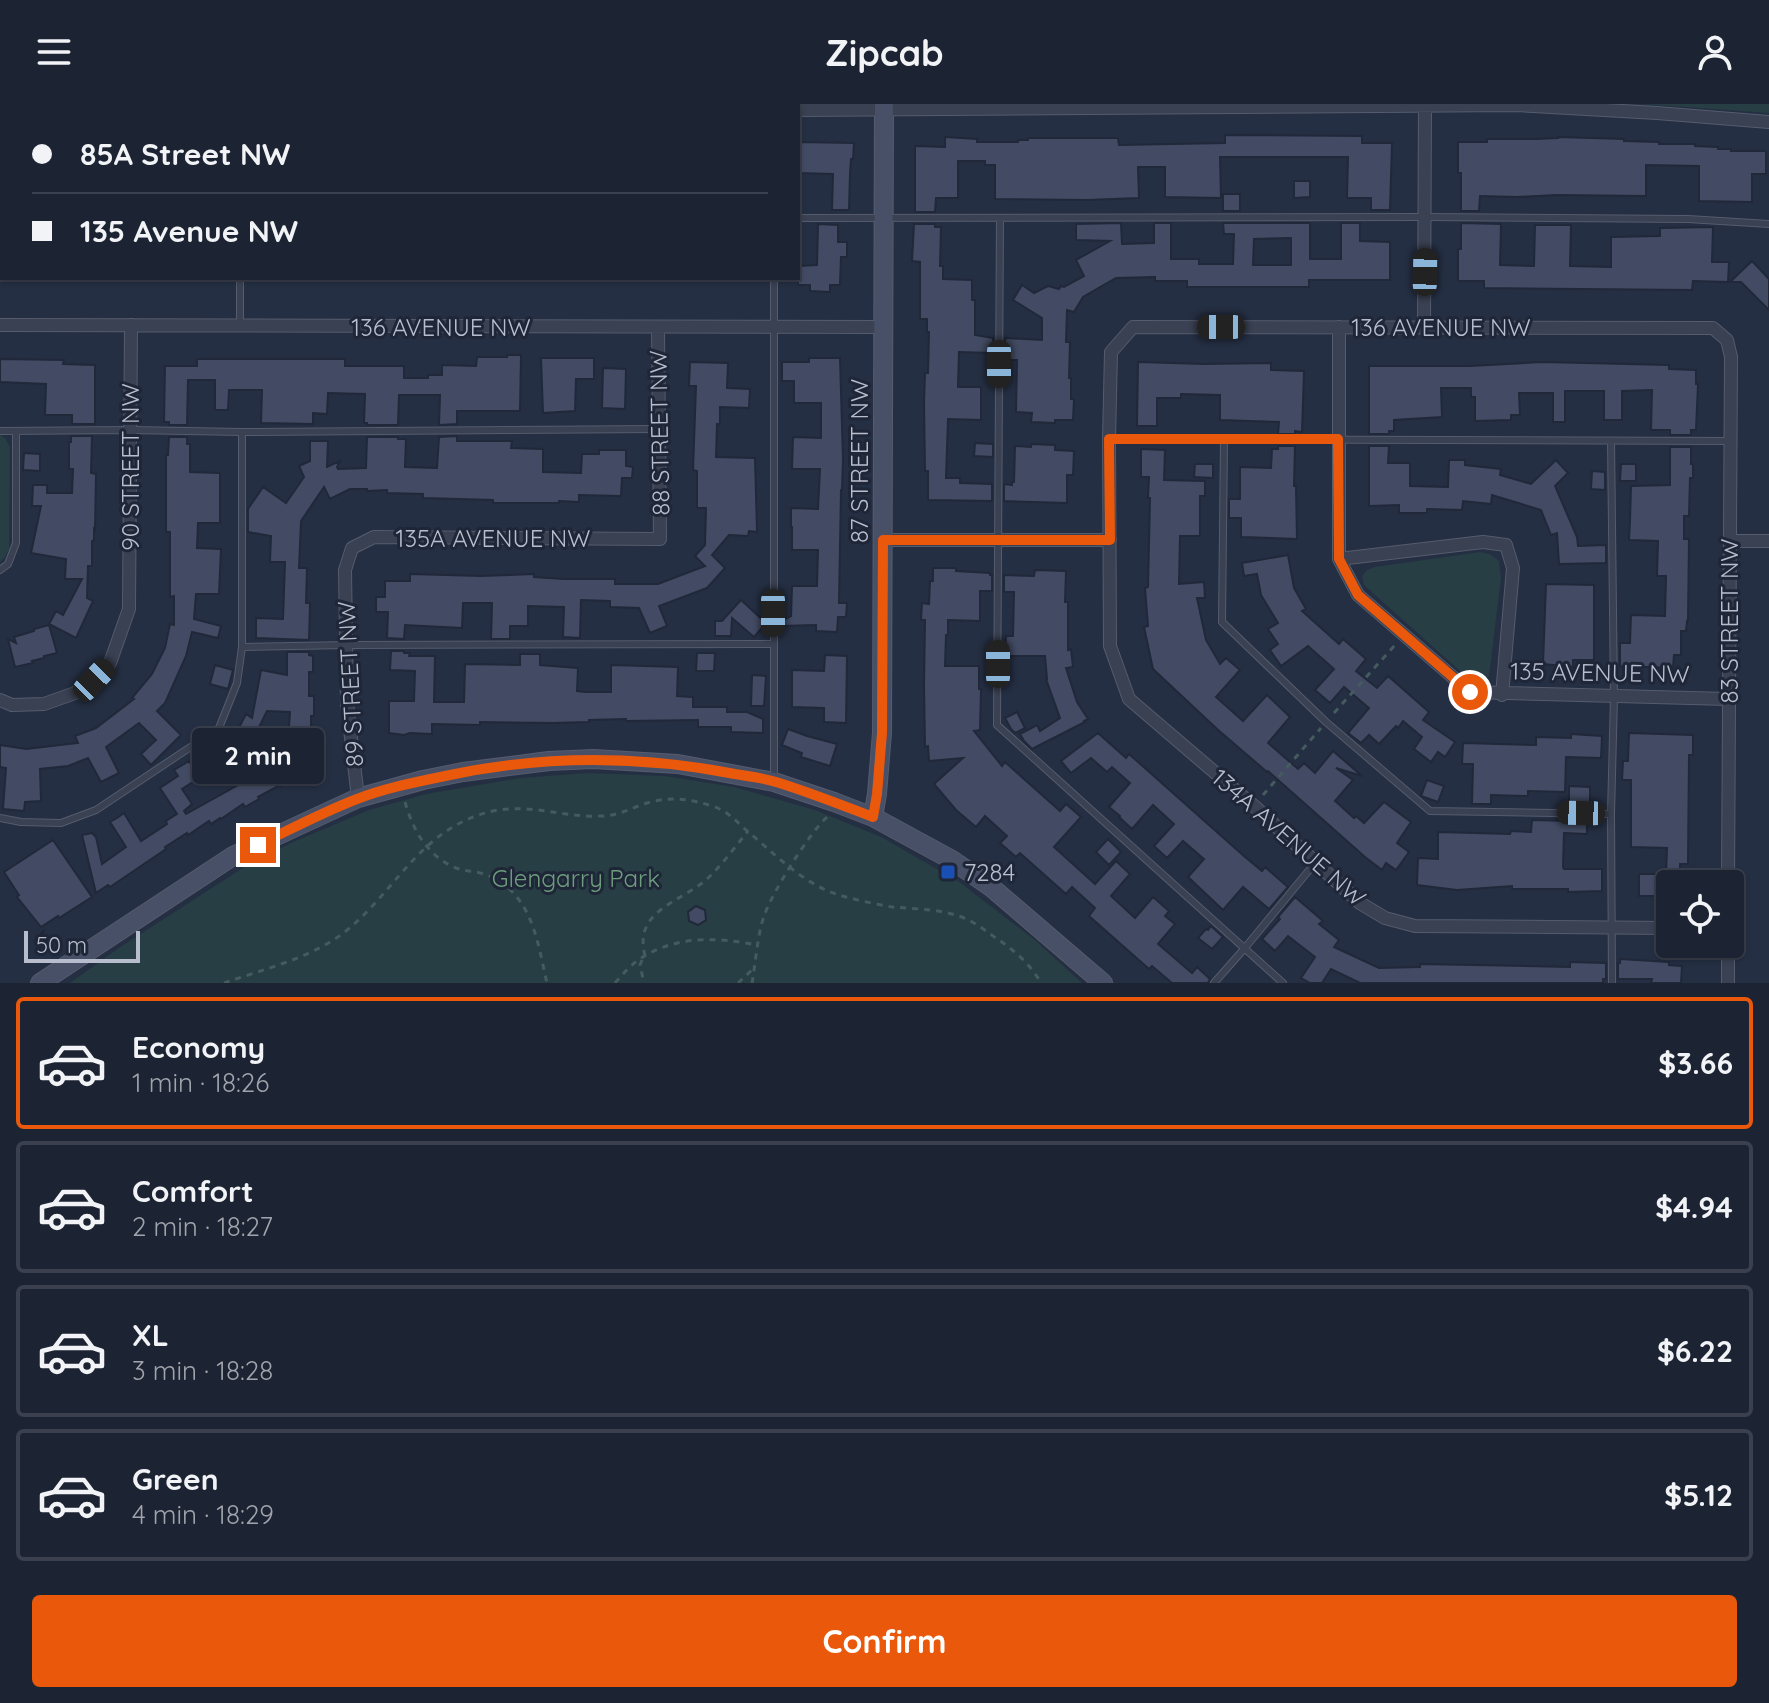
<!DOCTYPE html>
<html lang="en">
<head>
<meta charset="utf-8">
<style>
  :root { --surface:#1c2332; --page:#292f3e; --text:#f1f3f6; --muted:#a0a4ac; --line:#3a404d; --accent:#ea580c }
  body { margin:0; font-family:Quicksand,sans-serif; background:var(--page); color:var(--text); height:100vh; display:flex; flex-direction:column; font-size:30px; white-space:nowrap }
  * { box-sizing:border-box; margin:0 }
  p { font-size:26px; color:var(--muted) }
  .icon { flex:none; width:44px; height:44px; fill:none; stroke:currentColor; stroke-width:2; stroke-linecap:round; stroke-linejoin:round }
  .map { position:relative; height:879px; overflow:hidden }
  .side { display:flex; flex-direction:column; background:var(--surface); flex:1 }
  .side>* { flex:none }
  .top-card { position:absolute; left:0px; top:0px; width:800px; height:176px; box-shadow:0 2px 6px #0004,0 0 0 2px var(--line); display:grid; align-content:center; height:176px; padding:0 32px; background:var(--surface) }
  .buttons { position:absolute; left:1656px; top:766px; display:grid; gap:16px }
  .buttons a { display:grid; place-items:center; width:88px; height:88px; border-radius:8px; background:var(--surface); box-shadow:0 2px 6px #0004,0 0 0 2px var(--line); font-size:40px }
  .scale { position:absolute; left:24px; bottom:20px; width:116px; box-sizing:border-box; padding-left:8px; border:4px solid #b7bdcc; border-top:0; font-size:22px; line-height:28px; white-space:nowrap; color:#b7bdcc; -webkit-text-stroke:6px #1e2638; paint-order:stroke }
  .end { position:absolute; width:36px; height:36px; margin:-18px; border:10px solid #ea580c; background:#fff; box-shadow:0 0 0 4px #fff }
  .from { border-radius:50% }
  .bubble { position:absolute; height:56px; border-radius:8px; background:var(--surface); box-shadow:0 2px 6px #0004,0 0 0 2px var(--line); font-size:26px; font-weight:700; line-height:56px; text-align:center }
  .car { position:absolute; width:24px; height:48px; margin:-24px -12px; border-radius:10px; box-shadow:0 0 6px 2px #0007; background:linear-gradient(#222 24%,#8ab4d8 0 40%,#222 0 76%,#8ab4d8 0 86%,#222 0) }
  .top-card b { display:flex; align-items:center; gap:28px; height:76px; font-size:30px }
  .top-card b+b { border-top:2px solid var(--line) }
  .top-card i { width:20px; height:20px; background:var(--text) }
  ul { padding:14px 0 0; list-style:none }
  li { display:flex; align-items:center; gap:24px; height:132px; margin:0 16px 12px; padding:0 16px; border:4px solid var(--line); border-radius:8px }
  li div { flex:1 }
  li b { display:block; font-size:30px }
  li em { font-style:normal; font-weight:700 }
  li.active { border-color:var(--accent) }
  li>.icon { width:72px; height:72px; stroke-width:1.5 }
  .action { display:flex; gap:16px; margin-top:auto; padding:16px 32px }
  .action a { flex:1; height:92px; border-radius:8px; background:var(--accent); color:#fff; font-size:32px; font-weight:700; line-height:92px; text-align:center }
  header { display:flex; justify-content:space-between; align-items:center; height:104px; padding:0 32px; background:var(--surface); font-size:36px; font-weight:700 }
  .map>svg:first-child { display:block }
</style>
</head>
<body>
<header><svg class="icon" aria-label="menu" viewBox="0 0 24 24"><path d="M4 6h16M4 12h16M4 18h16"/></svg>Zipcab<svg class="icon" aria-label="person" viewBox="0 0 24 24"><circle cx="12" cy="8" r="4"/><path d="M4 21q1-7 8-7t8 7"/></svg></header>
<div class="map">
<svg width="1769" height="879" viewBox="0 0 1769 879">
  <rect width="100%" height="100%" fill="#252f43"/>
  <path fill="#273e44" d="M1643 0H1769V9Z
    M0 331 5 334 10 343 9 445 4 454 0 458Z
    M1480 448 1490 450 1499 457 1501 474 1489 572 1481 578 1470 576 1364 481 1362 472 1367 466 1375 463Z
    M587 669 665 672 734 683 815 706 881 733 958 777 1036 837 1082 879H70L119 844 249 760 291 739 369 706 426 690 520 674Z"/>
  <path fill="#424b63" stroke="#20283a" stroke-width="2" fill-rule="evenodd" d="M1225 31 1362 32V39H1392L1390 106H1371V94H1347L1348 53H1220L1221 94 1165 93V63H1138L1139 94 1087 96 995 95V61H985V57H958V94H936L935 108H915V42L945 43V33L977 35V38H1018V36H1028V34H1118L1119 41 1225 39Z
    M1558 33 1624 35V37L1659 38V40H1695V42L1718 43V45H1731V47H1766V70H1752V98L1699 97V62L1646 61V92L1556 91 1517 93 1480 92 1479 107H1461V69H1458V38H1487V35H1536L1558 34Z
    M798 38 854 39 853 55H851L850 70 849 106H832L833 70 798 69Z
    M1294 77H1310V93L1294 94Z
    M1223 90H1240V107H1223Z
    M1121 119 1122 140 1154 139V119H1171V155H1199V160H1233L1234 130H1224L1223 119H1310V155H1341V119H1360V137L1390 138V176H1309V183H1187V177H1155V173L1116 174 1083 193 1074 208 1067 206 1066 238H1070L1069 274H1071V295H1074L1073 316H1055V319L1031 318 1032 309 1016 308 1017 256H1005V234L1042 236V214L1013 196 1022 181 1034 189 1048 182 1059 185 1061 182 1064 183 1084 172 1076 156 1110 137 1076 136V120ZM1291 134V161H1253L1254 135Z
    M1461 119 1501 120 1500 161 1534 162 1535 121H1571L1570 162 1611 163V133L1660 132V124L1713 123 1712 158H1729L1728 178 1693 177 1692 186 1484 184V177H1458V145H1461Z
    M818 120 838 121V138H847V153H841L840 181H830V188L810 187V181H798V162L817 161Z
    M914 120H935V123H941L940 162H943V175L972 176V196H975V231L993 234V249L959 248 958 283H981V316L948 315 946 374H960V379L992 380V397L928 396V367H925L924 299 925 269H928L929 228H927V215H920V158L912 157Z
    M1752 157 1769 175V206L1741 178H1730Z
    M507 251H521L520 307H457V320L439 321 440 291H399L398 321H367V319H364L365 290 328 289 327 310 313 309V320L261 319 262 286H229L228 306H215V276H188L187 321H169V318H164L165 262H197V255H345V262H404V274H428V271H442V261L476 262 477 253H507Z
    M541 254H594V275H576L575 307 543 309Z
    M809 254H840L843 355 842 386H841L839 499H847L846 513H838L837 528 816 527V521L780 522V517L791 512 792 482H817L818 446H792V423H791V404L818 405 820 365H792L793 333 821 334V299H794V277H782V258H809Z
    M0 255 64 256 63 260 95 261V320H72V311H45L46 280 0 278Z
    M690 258 728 259 727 284 750 285 749 304 720 303V320H717L716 353 755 354 757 428 749 427 748 432 729 431 712 451 725 464 707 484 659 502 667 522 650 529 639 504 610 503V497L581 496 580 534 563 533 564 503 528 502V522H510V535H491L492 499H463L462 524 405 521 404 535 387 534 388 508H376V493H385V477H410V470L481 472 534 470V473L564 475H615V480H658L705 462 695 452 705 441 706 404H697V367L693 366 696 282H689Z
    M1138 258 1205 260 1271 259V266L1304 267 1302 328 1295 327V330H1278L1279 318 1220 316V291L1181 290V294H1157V322H1137Z
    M1542 258 1669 261V265L1696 266V280H1698L1696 326H1691V331H1670V326H1651L1652 286 1622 287V316H1604V287H1565V318H1553V289H1519L1520 311H1511V316L1475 317V293H1471V284H1441L1442 313 1394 316V327H1389V330H1369V262H1470Z
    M603 264 626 265 625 305 602 304Z
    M71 332H92L91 369 96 370 95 426 94 425V436L92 437V462H88L87 494 93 497 76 534 49 520 56 507 63 511 82 475H65L66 455 31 449 41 402H32L33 381H47V389H72L73 365H69V338H71Z
    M457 332V337H512L511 344 543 345V368L581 369 582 350H599V346H626V362L633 363 632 374H622L621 392 579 391V398L559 397V399H493V396L423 394V390L387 389V386L367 387V385H350L330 395 324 383 301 417 299 464H307L306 499H310L309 536 256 534V514L283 515 285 458H270L271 432 248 428V405L263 383 286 399 304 373 299 362 310 357V337H328L327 363 340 357 337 363 338 365 366 364 367 333H398V335H406L405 363 437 364 439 333Z
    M169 333H187V340H190V368L220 369V419H198L197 444 221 445 219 490H196L194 515 221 522 218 534 192 528 186 552 165 599 157 607 181 631 151 661 141 650 156 636 139 619 106 643 119 669 101 678 88 654 68 662 40 665 41 697 25 698 24 707 3 705 6 664 0 663V641L26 645 78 639 75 632 96 624 134 595 132 594 152 570 165 544 170 520 174 521V492L170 493V428H166V351H168Z
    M975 339 993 340V353L974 352Z
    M1031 340 1055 341V346L1074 347 1073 371H1067V399L1004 397V380L1012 381V378H1014L1015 342 1031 343Z
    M1278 342H1295L1294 382H1296L1297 435 1241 433V414H1229V395H1240V363L1271 364 1272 345H1278Z
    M1369 342H1389L1388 359H1410V382L1448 383 1449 356H1465V361L1501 365 1500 371 1531 380 1556 356 1568 369 1555 382 1577 433 1578 442 1606 441V459L1559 460 1557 429 1551 431 1541 406 1492 391 1491 400 1463 397 1462 406 1427 405V409H1399V401L1369 402Z
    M1670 343H1691V360H1693V374H1690L1689 412H1684V435H1689L1688 517H1687L1686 527H1681V551H1674L1673 564 1620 562V539H1630L1631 511 1665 512 1666 472H1657L1658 437 1629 436 1630 417 1631 382 1670 381Z
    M1141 345 1165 346 1164 376 1205 377V392H1200V432H1180L1179 480 1204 478 1205 494H1197L1206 536 1220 560 1226 554 1240 566 1216 593 1243 617 1267 591 1290 613 1268 639 1298 665 1304 659 1315 669 1333 647 1362 672 1336 664 1353 676 1335 697 1354 714 1356 712 1364 719 1384 698 1411 718 1397 739 1409 748 1396 766 1386 759 1382 766 1365 753 1268 667 1267 668 1217 625 1153 565 1144 523 1148 522 1145 484 1148 483 1150 394H1148L1149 373H1141Z
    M24 349 40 350V367L23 366Z
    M1195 360H1213V374L1194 373Z
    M1621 360H1636V377H1620Z
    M1592 367 1605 368V386L1591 385Z
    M1288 451 1294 484 1306 505 1302 507 1339 540 1343 535 1366 555 1356 567 1377 584 1388 572 1429 608 1423 616 1455 638 1445 653 1438 648 1431 658 1414 645 1422 633 1403 617 1398 624 1396 622 1379 640 1369 631 1361 639 1348 629 1369 604 1344 583 1330 599 1315 586 1334 565 1308 542 1281 562 1270 546 1278 540 1268 525 1278 519 1261 491 1257 470 1244 472 1242 459Z
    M933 464H956V467L990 469V471H992V487H980V517L948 516V531H946L945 562H979V585H981L980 626 974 627 1002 662 1005 658 1060 707 1066 700 1081 713 1054 743 1095 780 1116 757 1130 770 1111 792 1135 814 1153 793 1169 807 1165 812 1175 820 1158 840 1192 869 1197 863 1210 875 1208 879H1172L1152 862 1149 865 1089 812 1095 804 1072 783 1066 790 1020 749 1016 753 1000 739 1007 732 985 712 976 723 956 706 934 680 963 654 929 657 928 642 925 643 924 581 925 516H921L922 499 929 500 930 477H933Z
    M1035 466 1066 467 1065 498H1068V546L1071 545 1073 563 1066 564 1077 598 1088 615 1084 617 1085 618 1032 645 1024 637 1020 630 1037 621 1040 627 1060 614 1046 575H1047L1045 552H1005L1006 532H1013L1014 488H1004V471L1034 472Z
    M1546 480 1594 481V556H1573V563L1543 560Z
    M741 496 766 519 754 533 732 514 731 532H715V517H722Z
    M49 521 57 549 44 552V554L32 557 33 559 15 563 8 535 16 539 14 533 34 527V525Z
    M391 547H404V549H410L409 552H435L434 598H464L465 560 520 561V550H540V561L578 564 577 587 585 588H611V561L678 563 677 592 693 593V603H727V608H747L763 615V629L731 628V623H698V616L626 617V615L589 616V618L552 619 480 618V621L432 620V630L410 629 404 631 389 629V597H414L415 567 390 566Z
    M287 548H309V551L313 552V568H309V592H314V612H311V623H289L290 608 267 607 246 650 235 660 223 647 230 641 246 610 252 614 261 566 287 571Z
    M697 549H715L714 567H696Z
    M825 551 847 552 846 619 824 618V604L792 603V566L824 567Z
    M215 561 233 566 228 585 210 580Z
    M752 571 766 572 764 602H751Z
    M1017 608 1025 624 1015 629 1011 625 1005 614Z
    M788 625 807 632 837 640 830 662 801 653 802 649 782 641Z
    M1098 629 1126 654 1129 650 1245 753 1262 767 1265 763 1288 783 1269 805 1243 783 1223 806 1188 773 1204 755 1183 737 1167 754 1154 742 1174 720 1153 701 1132 725 1119 713 1120 712 1109 703 1130 679 1112 663 1107 668 1091 654 1071 669 1061 657Z
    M1629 629 1693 631V651H1689L1688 760H1680V780H1670V792H1639V770H1666L1667 744 1631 743V676H1622L1623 657H1628Z
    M1571 630 1602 632 1601 654 1566 653 1565 688 1528 687V692L1491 691V700H1472L1473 660H1462L1463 639 1536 641V633L1571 634Z
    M285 643 301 658 293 666 295 668 281 682 280 681 258 693 259 695 245 703 243 700 221 715 220 714 211 720 209 717 188 731 187 729 165 743 166 745 110 783 108 781 96 789 82 731 92 729 96 733 102 760 126 743 110 718 117 714 124 709 141 737 167 720 166 717 177 710 160 684 178 672 174 666 189 657 199 674 182 685 192 700 184 707 186 710 260 669Z
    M1427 676 1444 682 1438 698 1421 692Z
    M1569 682 1590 683V702L1588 704 1569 703Z
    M1569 715 1587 716V730L1564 729 1563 763 1564 765H1602V787L1568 788V785H1512V782L1457 786 1417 781 1418 754 1438 755V728L1510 730 1511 727 1531 728 1532 716 1569 717Z
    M1108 735 1121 748 1109 761 1096 748Z
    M53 736 92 793 59 814 58 812 41 823 17 793 19 791 4 768Z
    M1295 793 1323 817 1319 820 1339 836 1334 843 1379 864 1420 863V860L1570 863V858L1606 859V875H1603V879H1360L1331 865 1322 879H1310L1301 874 1315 853 1288 832 1275 847 1262 835 1280 815 1278 813Z
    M696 802 705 806 706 816 698 821 689 817 688 808Z
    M1211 822 1223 833 1212 845 1198 834 1206 825 1208 826Z
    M1620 855 1669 858V861L1682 862 1681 879H1651L1652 875H1618V859H1620Z"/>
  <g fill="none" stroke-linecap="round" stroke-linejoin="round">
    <defs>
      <path id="lane" d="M0 110H2
        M798 114 1425 113 1688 115 1769 120
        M1000 114 997 621 1283 879
        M240 174V222
        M0 327 131 326 242 328 658 325
        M1109 335 1730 337
        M1224 336 1222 518 1326 618 1430 707 1611 710
        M1611 337 1614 592 1611 710 1612 879
        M0 466 8 460 16 439V327
        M242 543 347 541 773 540
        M774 674V174
        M0 714 21 718 61 719 96 706 219 624 237 579 242 543V328
        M1214 879 1244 845 1315 759"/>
      <path id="street" d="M0 6H2
        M798 6 1517 1 1657 9 1769 18
        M0 221 882 223
        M1424 222 1425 0
        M1339 223V455L1358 491 1470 588 1728 595
        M883 436H1110
        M1729 437H1769
        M1339 455 1483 438 1506 441 1513 464 1502 591
        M0 596 12 601 44 600 75 589 94 576 110 559 129 505 131 221
        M358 694 347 599 345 466 352 444 374 433 660 435 658 223
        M1670 824 1415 822 1385 814 1360 799 1254 702 1129 595 1110 542 1109 335 1111 248 1133 223 1713 224 1727 236 1731 253 1728 780
        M1728 840V879"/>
      <path id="secondary" d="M873 713 877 690 882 629 884 0
        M40 879 233 752 358 694 423 676 463 668 549 657 593 655 678 660 774 678 834 698 873 713 952 756 991 783 1103 879"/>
    </defs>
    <use href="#lane" stroke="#555c6d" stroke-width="8"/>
    <use href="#street" stroke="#555c6d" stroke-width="14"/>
    <use href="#secondary" stroke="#555c6d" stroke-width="20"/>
    <path stroke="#455b60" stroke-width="3" stroke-dasharray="6 6" stroke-linecap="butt" d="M1334 609 1395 541
      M1263 691 1321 624
      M405 698C413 726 427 752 456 764 464 767 472 767 480 769 494 772 507 781 516 792 536 816 540 850 547 879
      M645 852C633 806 680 799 707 775 722 761 735 743 748 727
      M642 856 640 861 644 879
      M224 879C264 865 312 854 346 827 398 785 420 724 493 707 531 699 564 714 601 712 618 712 631 704 647 699 669 692 690 695 712 702 726 706 735 716 746 726 775 750 803 780 839 791 856 796 875 800 892 803 916 805 942 805 964 814 977 819 988 829 999 836 1016 848 1031 861 1041 879
      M615 879C622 871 629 863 637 857 673 831 716 833 757 841
      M738 879 753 865
      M752 879C756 857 757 833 764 812 773 787 808 731 827 713"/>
    <use href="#lane" stroke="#3a4152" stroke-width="6"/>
    <use href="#street" stroke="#3a4152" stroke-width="12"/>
    <use href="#secondary" stroke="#475066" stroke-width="18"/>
  </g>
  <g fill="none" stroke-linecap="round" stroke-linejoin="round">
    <path stroke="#ea580c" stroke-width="10" d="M258 741C291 725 323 708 357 695 385 684 416 678 445 672 541 651 639 651 735 670 748 672 763 674 776 678 809 688 841 701 873 713L877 690 882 629 883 436H1110L1109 335H1338L1339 455 1358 491 1470 588"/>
  </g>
  <rect fill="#1a4fb4" stroke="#1e2638" stroke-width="3" x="940" y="760" width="16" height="16" rx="4"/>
  <g text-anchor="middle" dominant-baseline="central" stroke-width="6" stroke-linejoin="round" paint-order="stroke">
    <g font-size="24" fill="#b7bdcc" stroke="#1e2638">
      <text x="441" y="223">136 AVENUE NW</text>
      <text x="1441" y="223">136 AVENUE NW</text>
      <text transform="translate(659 329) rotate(-91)">88 STREET NW</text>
      <text transform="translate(859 357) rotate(-90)">87 STREET NW</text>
      <text transform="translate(130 363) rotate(-90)">90 STREET NW</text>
      <text x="493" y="434">135A AVENUE NW</text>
      <text transform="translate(1729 517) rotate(-90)">83 STREET NW</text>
      <text transform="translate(1600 568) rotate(1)">135 AVENUE NW</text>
      <text transform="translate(350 580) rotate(-93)">89 STREET NW</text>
      <text transform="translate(1289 733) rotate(41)">134A AVENUE NW</text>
    </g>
    <g font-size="24" fill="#b7bdcc" stroke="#1e2638" text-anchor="start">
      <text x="964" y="768">7284</text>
    </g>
    <g font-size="24" fill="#6d9e7d" stroke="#1e2638">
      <text x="576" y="774">Glengarry Park</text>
    </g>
  </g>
</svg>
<div class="buttons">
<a><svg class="icon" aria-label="locate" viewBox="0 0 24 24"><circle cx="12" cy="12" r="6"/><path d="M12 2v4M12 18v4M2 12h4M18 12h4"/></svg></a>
</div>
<div class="scale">50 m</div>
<i class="end from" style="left:1470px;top:588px"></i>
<i class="end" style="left:258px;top:741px"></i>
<div class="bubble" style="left:192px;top:624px;width:132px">2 min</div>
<i class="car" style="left:1425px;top:168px;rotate:1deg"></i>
<i class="car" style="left:1221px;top:223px;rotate:270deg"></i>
<i class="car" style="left:999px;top:260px;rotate:180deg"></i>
<i class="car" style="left:773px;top:509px;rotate:180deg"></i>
<i class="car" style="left:998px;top:560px;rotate:0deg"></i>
<i class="car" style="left:94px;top:576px;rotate:44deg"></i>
<i class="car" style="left:1581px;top:709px;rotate:271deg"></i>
<div class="top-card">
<b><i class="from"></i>85A Street NW</b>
<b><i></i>135 Avenue NW</b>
</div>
</div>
<section class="side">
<ul>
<li class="active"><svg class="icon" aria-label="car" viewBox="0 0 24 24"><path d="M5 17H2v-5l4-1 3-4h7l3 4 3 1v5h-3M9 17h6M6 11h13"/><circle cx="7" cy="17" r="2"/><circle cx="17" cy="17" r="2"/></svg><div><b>Economy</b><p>1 min · 18:26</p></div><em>$3.66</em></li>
<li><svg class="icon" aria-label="car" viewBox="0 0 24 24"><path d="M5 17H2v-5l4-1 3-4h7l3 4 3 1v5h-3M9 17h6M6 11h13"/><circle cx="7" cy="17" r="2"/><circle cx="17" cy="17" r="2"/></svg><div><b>Comfort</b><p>2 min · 18:27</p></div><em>$4.94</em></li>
<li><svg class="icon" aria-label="car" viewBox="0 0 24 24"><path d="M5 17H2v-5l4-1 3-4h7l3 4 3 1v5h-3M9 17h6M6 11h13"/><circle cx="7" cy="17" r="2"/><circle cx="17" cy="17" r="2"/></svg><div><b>XL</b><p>3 min · 18:28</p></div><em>$6.22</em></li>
<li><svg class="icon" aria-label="car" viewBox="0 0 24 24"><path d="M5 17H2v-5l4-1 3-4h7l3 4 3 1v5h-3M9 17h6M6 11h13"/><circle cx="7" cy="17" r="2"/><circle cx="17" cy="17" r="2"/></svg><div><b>Green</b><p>4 min · 18:29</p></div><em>$5.12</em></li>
</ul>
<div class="action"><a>Confirm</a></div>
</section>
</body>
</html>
